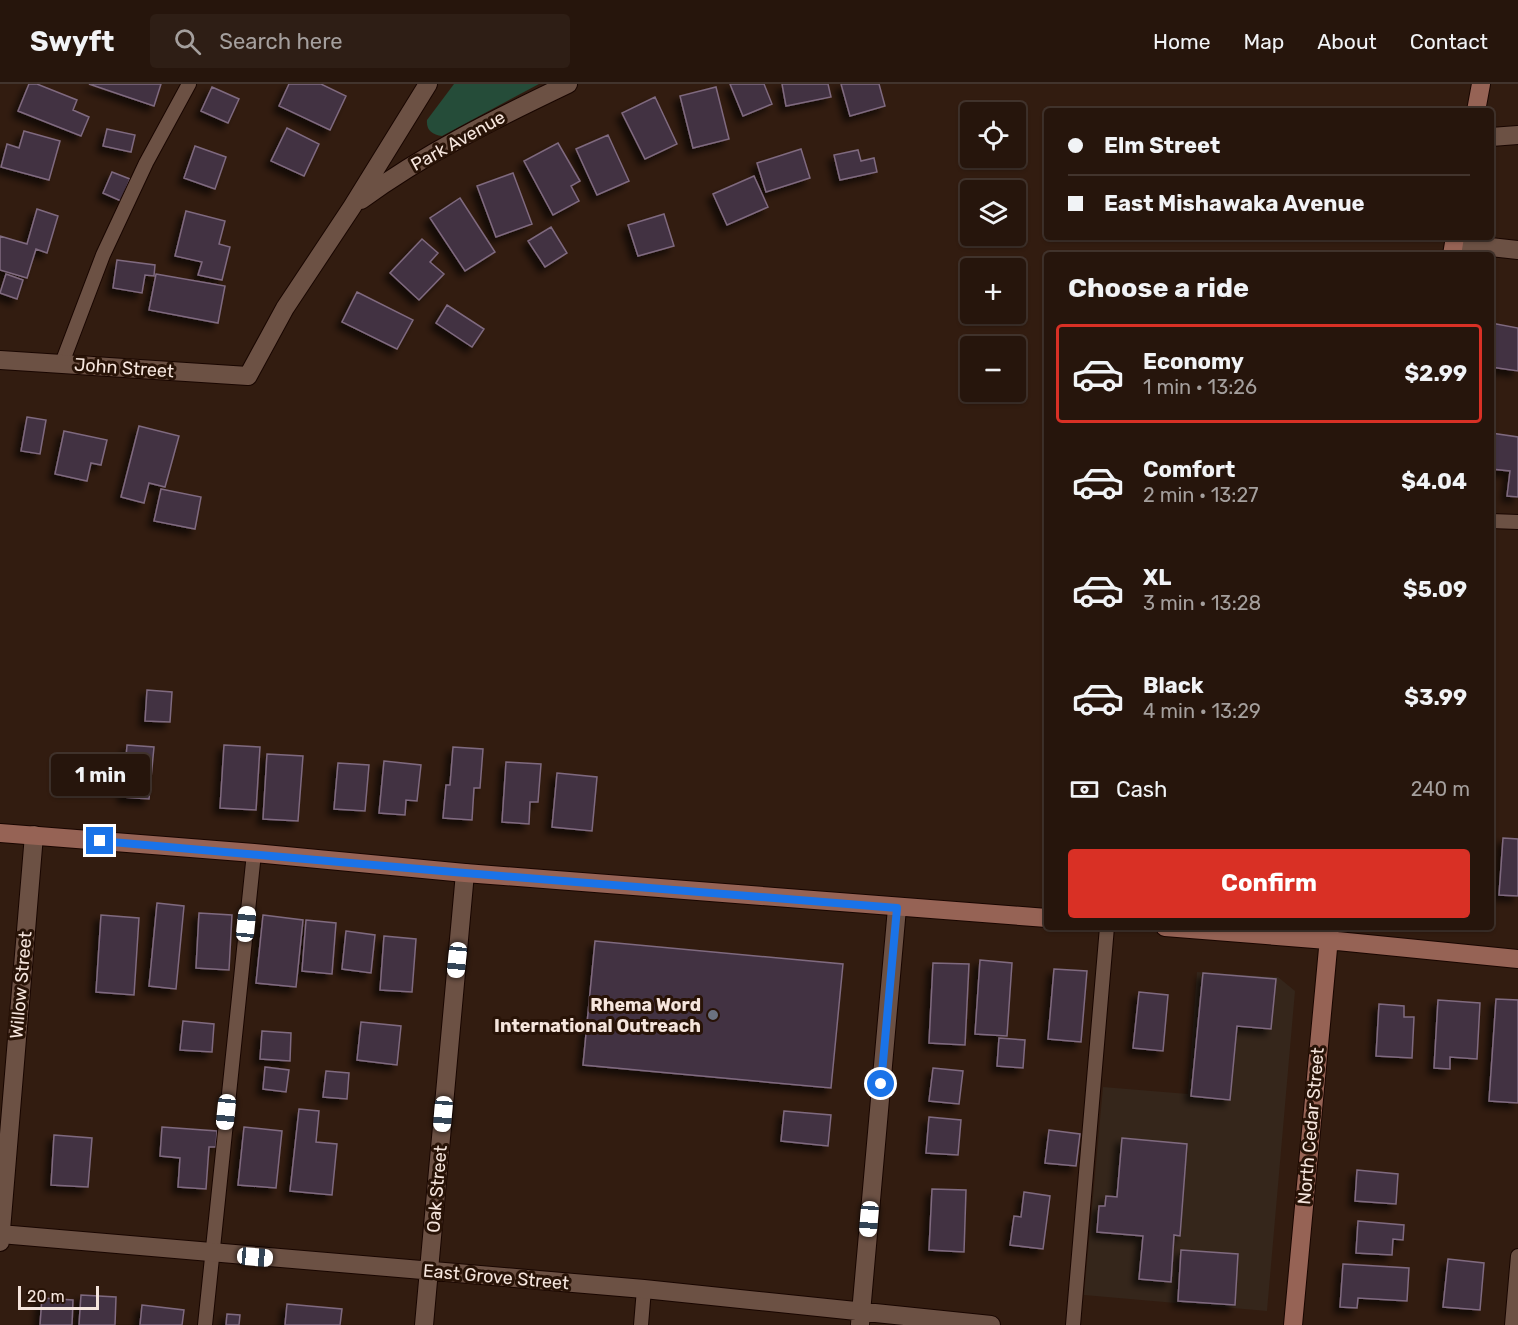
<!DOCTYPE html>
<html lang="en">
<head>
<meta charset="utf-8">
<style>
  :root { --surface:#26150c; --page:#2e1e15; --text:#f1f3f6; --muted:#a49f9d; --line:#42342d; --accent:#d93025 }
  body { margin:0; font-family:Rubik,sans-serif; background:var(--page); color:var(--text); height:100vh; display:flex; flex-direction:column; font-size:22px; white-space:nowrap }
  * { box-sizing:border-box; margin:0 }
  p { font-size:20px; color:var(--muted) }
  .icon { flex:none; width:33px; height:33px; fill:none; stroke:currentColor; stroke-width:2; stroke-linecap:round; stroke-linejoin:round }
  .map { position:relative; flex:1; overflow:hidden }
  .drawer { position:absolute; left:1044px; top:168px; width:450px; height:678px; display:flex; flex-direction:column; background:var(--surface); border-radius:6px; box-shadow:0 2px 4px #0004,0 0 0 2px var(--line) }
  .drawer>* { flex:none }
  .top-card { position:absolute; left:1044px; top:24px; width:450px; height:132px; border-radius:6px; box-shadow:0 2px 4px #0004,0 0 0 2px var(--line); display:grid; align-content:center; height:132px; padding:0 24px; background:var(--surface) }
  .tools { position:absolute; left:960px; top:18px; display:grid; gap:12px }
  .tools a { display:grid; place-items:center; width:66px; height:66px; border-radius:6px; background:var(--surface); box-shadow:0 2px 4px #0004,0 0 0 2px var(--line); font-size:30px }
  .scale { position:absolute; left:18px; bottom:15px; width:81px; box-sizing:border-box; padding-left:6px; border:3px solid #f5e5dd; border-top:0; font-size:16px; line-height:21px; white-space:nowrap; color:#f5e5dd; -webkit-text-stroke:4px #281307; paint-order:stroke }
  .end { position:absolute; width:27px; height:27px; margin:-14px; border:8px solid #1a73e8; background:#fff; box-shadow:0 0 0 3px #fff }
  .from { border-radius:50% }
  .bubble { position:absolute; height:42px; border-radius:6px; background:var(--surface); box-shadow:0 2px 4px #0004,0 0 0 2px var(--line); font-size:20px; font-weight:700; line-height:42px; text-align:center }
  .car { position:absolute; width:18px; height:36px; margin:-18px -9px; border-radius:8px; box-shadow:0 0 4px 2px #0007; background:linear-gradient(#fff 24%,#345 0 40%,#fff 0 76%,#345 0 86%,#fff 0) }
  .top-card b { display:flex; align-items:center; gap:21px; height:57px; font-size:22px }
  .top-card b+b { border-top:2px solid var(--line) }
  .top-card i { width:15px; height:15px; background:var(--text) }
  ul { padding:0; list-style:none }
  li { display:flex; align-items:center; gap:18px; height:99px; margin:0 12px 9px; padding:0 12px; border:3px solid transparent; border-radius:6px }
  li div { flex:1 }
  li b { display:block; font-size:22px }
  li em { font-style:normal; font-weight:700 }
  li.active { border-color:var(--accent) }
  li>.icon { width:54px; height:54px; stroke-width:1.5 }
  h2 { padding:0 24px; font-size:27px; line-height:72px }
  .pay { display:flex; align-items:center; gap:15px; height:66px; padding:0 24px; font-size:22px }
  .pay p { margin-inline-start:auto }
  .cta { display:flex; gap:12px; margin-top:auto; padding:12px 24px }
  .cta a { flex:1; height:69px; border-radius:6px; background:var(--accent); color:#fff; font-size:24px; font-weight:700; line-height:69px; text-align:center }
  header { display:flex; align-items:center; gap:36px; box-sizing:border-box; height:84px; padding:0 30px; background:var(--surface); border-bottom:2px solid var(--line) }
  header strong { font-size:28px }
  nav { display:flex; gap:33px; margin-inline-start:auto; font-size:21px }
  .search { width:420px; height:54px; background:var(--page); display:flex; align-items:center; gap:15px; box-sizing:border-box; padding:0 21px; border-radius:6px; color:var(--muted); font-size:22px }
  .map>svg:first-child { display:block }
</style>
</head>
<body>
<header>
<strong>Swyft</strong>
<div class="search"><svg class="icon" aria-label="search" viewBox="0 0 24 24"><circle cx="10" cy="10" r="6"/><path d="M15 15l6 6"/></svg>Search here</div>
<nav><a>Home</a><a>Map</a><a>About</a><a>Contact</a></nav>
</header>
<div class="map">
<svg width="1518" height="1241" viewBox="0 0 1518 1241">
  <defs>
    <filter id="shadow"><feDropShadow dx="-5.5" dy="5.5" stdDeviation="3" flood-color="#0009"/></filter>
  </defs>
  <rect width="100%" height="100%" fill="#321c10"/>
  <path fill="#35261b" d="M1197 888 1278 893 1295 907 1267 1227 1084 1211 1103 1003 1188 1010Z"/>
  <path fill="#254c39" d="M454 0H539L442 52C432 51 426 46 427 36Z"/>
  <path fill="#423043" stroke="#7f6a7f" stroke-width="1.5" filter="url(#shadow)" d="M29 0H37L77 16 73 26 89 33 81 52 18 27Z
    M89 0H161L154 22Z
    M289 0H321L346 12 330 46 279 22Z
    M730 0H764L772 20 743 32Z
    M782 0H828L831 13 786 22Z
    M841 0H879L885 22 850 32Z
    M212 3 239 15 228 39 201 27Z
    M716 3 729 55 693 64 680 12Z
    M655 13 677 60 645 75 622 29Z
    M287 44 319 60 304 92 271 77Z
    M107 45 135 51 131 68 103 62Z
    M24 47 60 57 49 96 1 83 7 60 19 64Z
    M608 51 629 97 597 111 576 65Z
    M558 59 580 97 571 102 579 117 553 131 524 77Z
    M195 62 226 73 215 105 184 94Z
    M801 65 810 94 766 108 757 79Z
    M858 66 861 77 874 74 877 88 840 96 834 71Z
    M112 88 130 95 121 117 103 109Z
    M513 89 532 140 496 153 477 102Z
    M754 92 768 123 727 141 713 110Z
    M460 114 495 168 465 187 430 134Z
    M37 125 58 132 47 169 36 165 27 194 0 186V152L27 160Z
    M186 127 225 137 219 160 230 163 222 196 198 191 202 178 175 172Z
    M664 130 674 162 638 172 628 141Z
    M551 143 567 169 545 183 528 157Z
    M422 155 438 169 430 178 444 190 419 216 390 189Z
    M117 176 155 181 154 192 145 191 142 209 113 204Z
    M6 190 23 196 17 215 0 209Z
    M156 190 225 202 218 239 149 226Z
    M357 208 413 236 397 265 342 238Z
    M447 221 484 245 472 263 436 239Z
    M1491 239 1518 244V287L1491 283Z
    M27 333 46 336 40 370 21 367Z
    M139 342 179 352 165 403 149 399 144 419 121 413Z
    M64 347 107 356 101 381 91 379 87 397 55 390Z
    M1491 349 1518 353V413L1507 412 1510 387 1491 385Z
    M161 405 201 413 195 445 154 437Z
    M147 606 172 608 170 638 145 637Z
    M127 661 154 663 149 715 123 713Z
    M224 661 260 663 256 726 220 724Z
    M453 663 483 665 480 704H474L472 736 443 734 446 701H450Z
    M267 670 303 672 298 737 263 735Z
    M384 677 421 681 417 717 406 716 405 731 379 729Z
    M506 678 541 680 538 718H530L529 740 502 738Z
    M338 679 369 681 365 727 334 725Z
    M557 689 597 693 592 747 552 743Z
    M1503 754 1518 755V812L1499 811Z
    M157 819 184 822 176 905 149 902Z
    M199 829 232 831 229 886 196 884Z
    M101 831 139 834 134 911 96 908Z
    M263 831 303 836 296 903 256 899Z
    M306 836 336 839 332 890 302 887Z
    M346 847 375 851 371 889 342 885Z
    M384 852 416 855 412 908 380 906Z
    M595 857 843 880 831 1004 583 981Z
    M980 876 1012 879 1007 952 975 950Z
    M933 879 969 880 965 961 929 959Z
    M1054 885 1087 887 1081 958 1048 955Z
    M1203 889 1276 895 1271 945 1237 942 1230 1016 1191 1012Z
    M1139 908 1168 911 1163 967 1133 964Z
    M1496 915 1518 916V1019L1489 1017Z
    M1438 916 1480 919 1477 975 1450 973V985L1434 984Z
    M1379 920 1404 922V933H1414L1412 974 1376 972Z
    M183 937 214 940 212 968 180 966Z
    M361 938 401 942 397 981 357 976Z
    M262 947 291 949 290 977 260 975Z
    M999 954 1025 956 1023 984 997 982Z
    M265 983 289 986 286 1008 263 1005Z
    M933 984 963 987 959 1020 929 1017Z
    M326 987 349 989 347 1015 323 1013Z
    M299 1025 319 1027 316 1058 337 1060 332 1111 290 1107Z
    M784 1027 831 1031 828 1062 781 1057Z
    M929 1033 961 1036 958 1071 926 1069Z
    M162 1043 217 1047 216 1063H209L206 1105 178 1103 180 1074 160 1072Z
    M244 1043 282 1047 276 1104 238 1101Z
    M1049 1046 1080 1050 1076 1082 1045 1079Z
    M54 1051 92 1054 88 1103 51 1101Z
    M1122 1054 1187 1060 1180 1152 1174 1151 1171 1198 1139 1195 1143 1152 1097 1148 1099 1122H1105L1106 1112 1117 1113Z
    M1357 1086 1398 1090 1396 1120 1355 1117Z
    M932 1105 966 1106 964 1168 929 1166Z
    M1024 1108 1050 1112 1043 1165 1010 1161 1014 1132 1021 1133Z
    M1358 1137 1404 1141 1403 1156 1393 1155 1392 1171 1356 1169Z
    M1181 1166 1238 1170 1235 1221 1178 1217Z
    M1448 1175 1484 1179 1480 1226 1443 1223Z
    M1343 1180 1409 1184 1407 1217 1358 1214 1357 1224 1340 1223Z
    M81 1211 116 1213 115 1241H79Z
    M42 1214 73 1216 72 1241H40Z
    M287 1220 342 1225 340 1241H285Z
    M142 1221 184 1226 182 1241H140Z
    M227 1230 240 1231 239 1241H226Z"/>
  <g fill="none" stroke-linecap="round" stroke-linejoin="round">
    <defs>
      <path id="lane" d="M62 279 103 171 146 79 189 0
        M1491 437 1518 438
        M205 1241 254 769
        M641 1241 644 1205
        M1073 1241 1107 843
        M1512 1241 1518 1172"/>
      <path id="street" d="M1491 53 1518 51
        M361 116C425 69 497 34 568 0
        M1454 159 1518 166
        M0 276 248 292 285 224 352 123 428 0
        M0 1150 644 1205 991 1241
        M0 1158 34 751
        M860 1240 897 824
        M424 1241 465 789"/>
      <path id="secondary" d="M1476 27 1481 0
        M1452 171 1455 153
        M0 749 254 769 465 789 1047 834
        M1165 843 1327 856 1518 875
        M1293 1241 1330 843"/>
    </defs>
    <use href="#lane" stroke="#190600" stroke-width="16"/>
    <use href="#street" stroke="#190600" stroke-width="20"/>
    <use href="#secondary" stroke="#190600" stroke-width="20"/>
    <use href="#lane" stroke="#6c5144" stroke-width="14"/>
    <use href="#street" stroke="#6c5144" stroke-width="18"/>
    <use href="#secondary" stroke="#966355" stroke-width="18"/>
  </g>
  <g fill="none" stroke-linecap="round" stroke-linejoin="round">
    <path stroke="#1a73e8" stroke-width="8" d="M100 757 465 789 897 824 881 1000"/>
  </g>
  <circle fill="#6b7280" stroke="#281307" stroke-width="2" cx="713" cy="931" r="6"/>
  <g text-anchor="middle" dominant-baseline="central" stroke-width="6" stroke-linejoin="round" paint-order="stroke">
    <g font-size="18" fill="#f5e5dd" stroke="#281307">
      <text transform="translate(458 57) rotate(-29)">Park Avenue</text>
      <text transform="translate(124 284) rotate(4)">John Street</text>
      <text transform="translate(21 901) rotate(-85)">Willow Street</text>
      <text transform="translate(1311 1042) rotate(-85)">North Cedar Street</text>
      <text transform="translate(437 1105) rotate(-85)">Oak Street</text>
      <text transform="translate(496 1193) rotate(5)">East Grove Street</text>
    </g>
    <g font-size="18" font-weight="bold" fill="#f5e5dd" stroke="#281307" text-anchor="end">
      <text x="701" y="921">Rhema Word<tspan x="701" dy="21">International Outreach</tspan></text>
    </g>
  </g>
</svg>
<div class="tools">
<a><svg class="icon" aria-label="locate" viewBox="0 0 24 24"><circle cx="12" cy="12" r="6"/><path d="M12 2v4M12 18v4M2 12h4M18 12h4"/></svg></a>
<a><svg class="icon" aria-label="layers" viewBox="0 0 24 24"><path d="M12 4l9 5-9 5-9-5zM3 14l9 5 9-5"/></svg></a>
<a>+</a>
<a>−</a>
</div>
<div class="scale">20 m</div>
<i class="end from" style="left:881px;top:1000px"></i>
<i class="end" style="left:100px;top:757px"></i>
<div class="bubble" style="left:51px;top:670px;width:99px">1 min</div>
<i class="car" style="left:246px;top:840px;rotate:6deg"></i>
<i class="car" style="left:457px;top:876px;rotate:186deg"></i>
<i class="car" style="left:226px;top:1028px;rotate:186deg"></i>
<i class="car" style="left:443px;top:1030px;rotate:185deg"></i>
<i class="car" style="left:869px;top:1135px;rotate:185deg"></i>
<i class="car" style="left:255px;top:1173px;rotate:95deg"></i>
<div class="top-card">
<b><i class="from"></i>Elm Street</b>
<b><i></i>East Mishawaka Avenue</b>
</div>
<section class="drawer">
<h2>Choose a ride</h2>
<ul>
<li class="active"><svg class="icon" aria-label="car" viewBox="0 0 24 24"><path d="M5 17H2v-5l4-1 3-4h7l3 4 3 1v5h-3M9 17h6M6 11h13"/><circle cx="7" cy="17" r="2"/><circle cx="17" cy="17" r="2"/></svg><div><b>Economy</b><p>1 min · 13:26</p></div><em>$2.99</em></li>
<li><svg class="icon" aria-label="car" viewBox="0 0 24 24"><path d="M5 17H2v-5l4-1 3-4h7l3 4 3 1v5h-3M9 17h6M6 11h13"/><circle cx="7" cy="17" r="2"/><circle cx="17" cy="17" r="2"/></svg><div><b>Comfort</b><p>2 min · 13:27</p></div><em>$4.04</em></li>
<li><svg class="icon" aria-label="car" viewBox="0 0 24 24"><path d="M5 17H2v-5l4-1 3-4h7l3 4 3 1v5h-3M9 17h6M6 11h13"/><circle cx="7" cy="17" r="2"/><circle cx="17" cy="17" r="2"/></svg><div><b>XL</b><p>3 min · 13:28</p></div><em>$5.09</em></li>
<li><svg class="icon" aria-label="car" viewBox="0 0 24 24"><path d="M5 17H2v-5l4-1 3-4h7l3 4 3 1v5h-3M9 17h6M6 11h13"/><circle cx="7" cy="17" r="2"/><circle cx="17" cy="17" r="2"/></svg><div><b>Black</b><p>4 min · 13:29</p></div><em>$3.99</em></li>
</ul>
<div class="pay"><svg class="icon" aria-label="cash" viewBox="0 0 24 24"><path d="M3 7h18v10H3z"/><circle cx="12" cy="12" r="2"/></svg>Cash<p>240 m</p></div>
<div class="cta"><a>Confirm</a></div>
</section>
</div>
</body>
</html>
